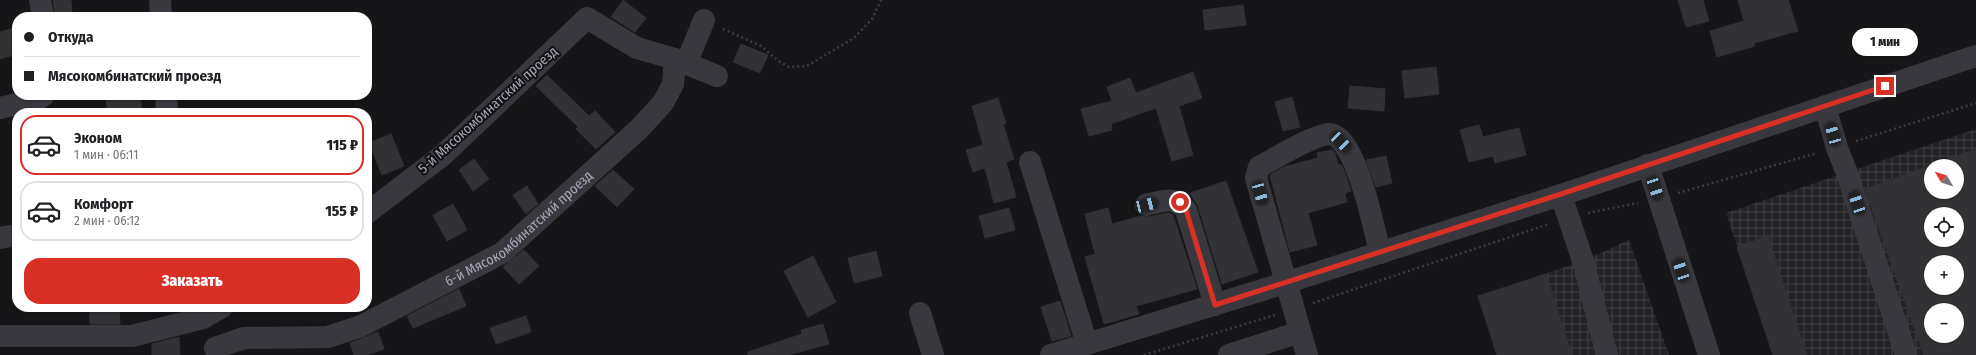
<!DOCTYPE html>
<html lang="ru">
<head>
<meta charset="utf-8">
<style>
  :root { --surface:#fff; --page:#f2f2f2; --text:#202124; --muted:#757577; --line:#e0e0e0; --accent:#d93025 }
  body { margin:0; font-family:"Fira Sans Condensed",sans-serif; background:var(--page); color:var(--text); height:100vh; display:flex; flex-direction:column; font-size:15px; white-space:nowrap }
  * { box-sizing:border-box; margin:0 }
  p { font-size:13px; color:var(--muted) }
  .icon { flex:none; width:22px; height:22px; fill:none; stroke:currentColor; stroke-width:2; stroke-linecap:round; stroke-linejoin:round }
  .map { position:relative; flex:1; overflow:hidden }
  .details { position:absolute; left:12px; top:108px; width:360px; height:204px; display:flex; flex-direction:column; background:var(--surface); border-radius:16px; box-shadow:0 1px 3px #0004 }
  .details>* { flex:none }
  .banner { position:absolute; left:12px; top:12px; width:360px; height:88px; border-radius:16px; box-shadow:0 1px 3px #0004; display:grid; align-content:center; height:88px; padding:0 12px; background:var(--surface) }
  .needle { width:26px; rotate:309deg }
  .fabs { position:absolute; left:1924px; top:159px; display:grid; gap:8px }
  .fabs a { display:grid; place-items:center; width:40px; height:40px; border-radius:50%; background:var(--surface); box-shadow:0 1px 3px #0004; font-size:20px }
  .end { position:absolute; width:18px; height:18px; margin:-9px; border:5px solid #d93025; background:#fff; box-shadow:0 0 0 2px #fff }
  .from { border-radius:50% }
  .bubble { position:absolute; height:28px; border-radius:14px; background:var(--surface); box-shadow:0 1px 3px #0004; font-size:13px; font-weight:800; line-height:28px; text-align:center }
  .car { position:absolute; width:12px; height:24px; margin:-12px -6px; border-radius:5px; box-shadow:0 0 3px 1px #0007; background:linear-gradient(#222 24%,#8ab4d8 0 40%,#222 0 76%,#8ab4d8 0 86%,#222 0) }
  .banner b { display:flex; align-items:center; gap:14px; height:38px; font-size:15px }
  .banner b+b { border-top:1px solid var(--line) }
  .banner i { width:10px; height:10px; background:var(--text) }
  ul { padding:7px 0 0; list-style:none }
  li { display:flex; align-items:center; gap:12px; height:60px; margin:0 8px 6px; padding:0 4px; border:2px solid var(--line); border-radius:16px }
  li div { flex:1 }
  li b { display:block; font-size:15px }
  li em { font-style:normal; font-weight:800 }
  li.active { border-color:var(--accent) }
  li>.icon { width:36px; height:36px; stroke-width:1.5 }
  .button { display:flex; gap:8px; margin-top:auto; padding:8px 12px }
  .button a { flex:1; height:46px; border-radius:16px; background:var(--accent); color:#fff; font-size:16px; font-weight:800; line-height:46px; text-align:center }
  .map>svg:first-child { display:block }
</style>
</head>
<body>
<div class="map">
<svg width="1976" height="355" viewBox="0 0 1976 355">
  <defs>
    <pattern id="industrial-grid" width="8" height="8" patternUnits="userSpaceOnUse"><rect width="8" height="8" fill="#232225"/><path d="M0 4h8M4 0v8" fill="none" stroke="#403f43"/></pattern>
  </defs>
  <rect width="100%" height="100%" fill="#161618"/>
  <path fill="url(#industrial-grid)" fill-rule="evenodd" d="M1976 129V355H1773L1726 213ZM1931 166H1957V192H1931ZM1931 214H1957V240H1931ZM1931 262H1957V288H1931ZM1931 310H1957V336H1931Z
    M1629 240 1669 355H1497L1478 296 1583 261Z"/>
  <path fill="#323134" stroke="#313034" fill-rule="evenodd" d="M53 0H71L72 17H55Z
    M623 0 646 18 635 32 611 17Z
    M1678 0H1703L1709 21 1686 27Z
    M1738 0H1788L1798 31 1754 43 1755 46 1717 57 1710 31 1744 21Z
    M1243 5 1246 25 1205 30 1203 10Z
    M17 27V54L0 59V32Z
    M741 44 768 55 760 73 733 62Z
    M1436 67 1439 94 1405 98 1402 71Z
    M1193 72 1202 98 1179 106 1193 155 1172 161 1156 108 1111 124 1112 130 1089 136 1081 109 1112 101 1107 87 1130 78 1136 93Z
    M547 75 589 116 595 111 615 132 596 149 576 129 578 127 536 86Z
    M1350 86 1385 89 1384 111 1348 108Z
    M105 95H139L142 110 127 113H108Z
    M1292 97 1300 127 1283 131 1275 102Z
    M998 98 1006 124H1003L1014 159 1006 162 1016 197 994 203 985 168 973 172 966 150 983 145 972 106Z
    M1479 125 1483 137 1519 128 1526 155 1495 163 1493 156 1469 162 1460 130Z
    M391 134 404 166 382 175 369 143Z
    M1976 149V355H1924L1865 189ZM1931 166H1957V192H1931ZM1931 214H1957V240H1931ZM1931 262H1957V288H1931ZM1931 310H1957V336H1931Z
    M1332 150 1335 153 1338 165H1341L1344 170 1351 191 1345 193 1347 202 1308 213 1317 245 1290 252 1270 175 1284 167 1318 158 1317 153Z
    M1386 156 1392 183 1376 187 1366 160Z
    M474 159 489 179 473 191 459 170Z
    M613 170 634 189 617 207 595 186Z
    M1226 181 1258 272 1222 284 1198 206 1190 193Z
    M527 186 538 204 526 214 513 195Z
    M453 204 467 230 447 241 433 215Z
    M1009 208 1015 230 985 238 979 216Z
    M1108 208 1112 224 1141 216 1149 217 1168 213 1173 215 1197 289 1136 306 1139 314 1104 324 1085 257 1095 254 1085 214Z
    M1768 236 1807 355H1773L1737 247Z
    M524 250 539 266 519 284 503 267Z
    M876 251 882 276 854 283 848 258Z
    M813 256 836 302 808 317 784 271Z
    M1546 274 1572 355H1497L1478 296Z
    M459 289 466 306 413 328 407 316Z
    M1060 301 1071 336 1052 341 1041 307Z
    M89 307H119L120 324H90Z
    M526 316 531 332 496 344 490 328Z
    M823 324 829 344 788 355H748V352L802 334 801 330Z
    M378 332 384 349 367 355H354L350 343Z
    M179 337 180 355H152V344Z"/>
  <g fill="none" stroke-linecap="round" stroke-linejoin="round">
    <path stroke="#3d3c44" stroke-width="2.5" stroke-dasharray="2 3" stroke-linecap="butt" d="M723 29 761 46 777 60 789 67 807 66 854 38 872 19 881 0
      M1856 141 1976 103
      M1678 193 1817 153
      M1588 213 1638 203
      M1313 303 1549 224
      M1144 355 1275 315"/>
    <g stroke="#39383f" stroke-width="22">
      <path d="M40 0 43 17"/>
      <path d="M160 0 161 17"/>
      <path d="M675 59 717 76"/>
      <path d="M686 64 704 20"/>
      <path d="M166 95 167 113"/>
      <path d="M1825 106 1837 148 1847 173 1906 355"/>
      <path d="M0 108 40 98 44 95"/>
      <path d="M1030 162 1087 344"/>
      <path d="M1648 165 1709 355"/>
      <path d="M1561 195 1583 261 1607 355"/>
      <path d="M1146 205C1163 201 1174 195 1186 210L1215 305"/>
      <path d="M0 238 17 235"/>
      <path d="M920 313 933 355"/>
      <path d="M0 336H132L203 318 222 307"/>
      <path id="s1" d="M215 348 244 338 328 337 361 326 502 253 639 129 663 103 673 84 675 59 637 48 587 18 443 155 367 213"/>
      <path d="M1051 355 1285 283 1561 195 1976 56"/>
      <path d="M1229 355 1300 332"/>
      <path d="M1307 355 1256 178 1259 167C1276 158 1309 137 1328 134 1355 131 1375 232 1380 253"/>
    </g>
  </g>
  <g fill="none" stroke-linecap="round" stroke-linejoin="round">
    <path stroke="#d93025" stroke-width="5" d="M1180 202 1186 210 1215 305 1561 194 1885 86"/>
  </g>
  <g text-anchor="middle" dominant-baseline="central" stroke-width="4" stroke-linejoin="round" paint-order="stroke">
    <g font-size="14" fill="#a7a7b9" stroke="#111113">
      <text transform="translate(488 110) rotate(-42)">5-й Мясокомбинатский проезд</text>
      <text stroke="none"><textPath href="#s1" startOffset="336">6-й Мясокомбинатский проезд</textPath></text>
    </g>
  </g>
</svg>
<div class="fabs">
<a><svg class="needle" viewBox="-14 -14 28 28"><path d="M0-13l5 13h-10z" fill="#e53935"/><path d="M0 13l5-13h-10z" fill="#757577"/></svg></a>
<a><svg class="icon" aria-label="locate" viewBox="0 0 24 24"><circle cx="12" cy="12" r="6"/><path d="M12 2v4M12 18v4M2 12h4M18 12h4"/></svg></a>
<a>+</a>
<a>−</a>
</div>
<i class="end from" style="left:1180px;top:202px"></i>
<i class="end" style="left:1885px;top:86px"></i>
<div class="bubble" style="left:1852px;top:28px;width:66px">1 мин</div>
<i class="car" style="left:1833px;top:134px;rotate:344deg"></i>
<i class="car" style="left:1341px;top:142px;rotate:135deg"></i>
<i class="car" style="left:1655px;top:188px;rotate:162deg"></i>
<i class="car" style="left:1260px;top:193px;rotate:164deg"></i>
<i class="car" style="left:1857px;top:203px;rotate:342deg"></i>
<i class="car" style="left:1146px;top:205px;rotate:76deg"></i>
<i class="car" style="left:1681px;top:270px;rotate:342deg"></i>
<div class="banner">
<b><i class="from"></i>Откуда</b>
<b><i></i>Мясокомбинатский проезд</b>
</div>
<section class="details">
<ul>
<li class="active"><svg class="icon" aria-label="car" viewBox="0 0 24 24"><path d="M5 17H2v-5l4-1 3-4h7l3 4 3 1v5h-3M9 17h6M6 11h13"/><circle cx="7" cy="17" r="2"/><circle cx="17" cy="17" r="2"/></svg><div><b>Эконом</b><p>1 мин · 06:11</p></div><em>115 ₽</em></li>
<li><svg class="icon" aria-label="car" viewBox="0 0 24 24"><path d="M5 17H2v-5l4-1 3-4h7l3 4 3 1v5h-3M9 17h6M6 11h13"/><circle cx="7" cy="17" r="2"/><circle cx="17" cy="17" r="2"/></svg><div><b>Комфорт</b><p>2 мин · 06:12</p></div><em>155 ₽</em></li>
</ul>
<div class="button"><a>Заказать</a></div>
</section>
</div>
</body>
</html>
